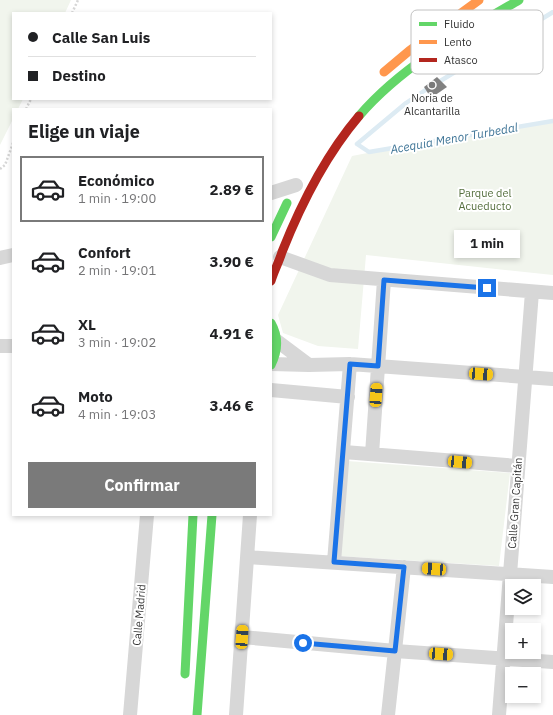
<!DOCTYPE html>
<html lang="es">
<head>
<meta charset="utf-8">
<style>
  :root { --surface:#fff; --page:#f2f2f2; --text:#202124; --muted:#757577; --line:#e0e0e0; --accent:#7a7a7a }
  body { margin:0; font-family:"IBM Plex Sans",sans-serif; background:var(--page); color:var(--text); height:100vh; display:flex; flex-direction:column; font-size:15px; white-space:nowrap }
  * { box-sizing:border-box; margin:0 }
  p { font-size:13px; color:var(--muted) }
  .icon { flex:none; width:22px; height:22px; fill:none; stroke:currentColor; stroke-width:2; stroke-linecap:round; stroke-linejoin:round }
  .map { position:relative; flex:1; overflow:hidden }
  .side { position:absolute; left:12px; top:108px; width:260px; height:408px; display:flex; flex-direction:column; background:var(--surface); border-radius:0px; box-shadow:0 2px 6px #0003 }
  .side>* { flex:none }
  .guide { position:absolute; left:12px; top:12px; width:260px; height:88px; border-radius:0px; box-shadow:0 2px 6px #0003; display:grid; align-content:center; height:88px; padding:0 16px; background:var(--surface) }
  .tools { position:absolute; left:505px; top:579px; display:grid; gap:8px }
  .tools a { display:grid; place-items:center; width:36px; height:36px; border-radius:0px; background:var(--surface); box-shadow:0 2px 6px #0003; font-size:20px }
  .end { position:absolute; width:18px; height:18px; margin:-9px; border:5px solid #1a73e8; background:#fff; box-shadow:0 0 0 2px #fff }
  .from { border-radius:50% }
  .bubble { position:absolute; height:28px; border-radius:0px; background:var(--surface); box-shadow:0 2px 6px #0003; font-size:13px; font-weight:700; line-height:28px; text-align:center }
  .car { position:absolute; width:12px; height:24px; margin:-12px -6px; border-radius:5px; box-shadow:0 0 3px 1px #0007; background:linear-gradient(#f5c518 24%,#345 0 40%,#f5c518 0 76%,#345 0 86%,#f5c518 0) }
  .guide b { display:flex; align-items:center; gap:14px; height:38px; font-size:15px }
  .guide b+b { border-top:1px solid var(--line) }
  .guide i { width:10px; height:10px; background:var(--text) }
  ul { padding:0; list-style:none }
  li { display:flex; align-items:center; gap:12px; height:66px; margin:0 8px 6px; padding:0 8px; border:2px solid transparent; border-radius:0px }
  li div { flex:1 }
  li b { display:block; font-size:15px }
  li em { font-style:normal; font-weight:700 }
  li.current { border-color:var(--accent) }
  li>.icon { width:36px; height:36px; stroke-width:1.5 }
  h2 { padding:0 16px; font-size:18px; line-height:48px }
  .primary-button { display:flex; gap:8px; margin-top:auto; padding:8px 16px }
  .primary-button a { flex:1; height:46px; border-radius:0px; background:var(--accent); color:#fff; font-size:16px; font-weight:700; line-height:46px; text-align:center }
  .map>svg:first-child { display:block }
</style>
</head>
<body>
<div class="map">
<svg width="553" height="715" viewBox="0 0 553 715">
  <rect width="100%" height="100%" fill="#fff"/>
  <path fill="#f1f5ed" d="M0 0H71L65 13H13V99H23L18 109H13V119L0 145Z
    M553 121V275L366 255 358 349 318 346 283 333 278 315 352 156 465 134Z
    M347 461 510 473 499 566 338 556Z"/>
  <g fill="none" stroke-linecap="round" stroke-linejoin="round">
    <path stroke="#ddebf3" stroke-width="4.5" d="M437 83 553 12
      M430 87 406 103 357 144 369 152 553 121"/>
  </g>
  <path fill="#818181" d="M437 77 447 87 431 98 424 87Z"/>
  <g fill="none" stroke-linecap="round" stroke-linejoin="round">
    <path stroke="#d6d6d6" stroke-width="2.5" stroke-dasharray="2 2" stroke-linecap="butt" d="M72 13 78 0
      M26 109 31 99
      M0 169 5 165 13 143"/>
    <path stroke="#d7d7d7" stroke-width="14" d="M271 193 296 185
      M280 257 330 275 553 293
      M0 258 13 255
      M277 341 309 365
      M0 346H13
      M271 364 309 365 350 364 553 379
      M271 390 348 397
      M344 452 518 466
      M372 454 384 280
      M248 557 553 577
      M334 562 350 364
      M242 637 395 651 553 662
      M130 715 147 515
      M236 715 250 515
      M388 715 404 567
      M499 715 532 292"/>
    <path stroke="#63d668" stroke-width="9" d="M359 116C402 66 462 33 519 0
      M271 237 287 203
      M271 323C279 337 278 351 271 365
      M185 674 193 515
      M197 715 212 515"/>
    <path stroke="#ff974d" stroke-width="9" d="M384 72 409 51 479 0"/>
    <path stroke="#b3261e" stroke-width="9" d="M271 281C274 271 279 262 282 252 301 204 325 156 359 116"/>
  </g>
  <g fill="none" stroke-linecap="round" stroke-linejoin="round">
    <path stroke="#1a73e8" stroke-width="5" d="M303 643 395 651 404 567 334 562 350 364 378 366 384 280 487 288"/>
  </g>
  <circle fill="#7a7a7a" stroke="#fff" stroke-width="1.5" cx="432" cy="85" r="4"/>
  <g text-anchor="middle" dominant-baseline="central" stroke-width="4" stroke-linejoin="round" paint-order="stroke">
    <g font-size="11" fill="#333" stroke="#fff">
      <text x="432" y="98">Noria de<tspan x="432" dy="13">Alcantarilla</tspan></text>
    </g>
    <g font-size="11" fill="#56703f" stroke="#fff">
      <text x="485" y="193">Parque del<tspan x="485" dy="13">Acueducto</tspan></text>
    </g>
    <g font-size="11" fill="#333" stroke="#fff">
      <text transform="translate(515 503) rotate(-86)">Calle Gran Capitán</text>
      <text transform="translate(139 615) rotate(-85)">Calle Madrid</text>
    </g>
    <g font-size="12" font-style="italic" fill="#3f7597" stroke="#fff">
      <text transform="translate(454 138) rotate(-10)">Acequia Menor Turbedal</text>
    </g>
  </g>
  <rect x="411" y="10" width="132" height="64" rx="6" fill="#fff" stroke="#c2c2c2" stroke-width="1"/>
  <rect x="419" y="22" width="18" height="4" fill="#63d668"/>
  <rect x="419" y="40" width="18" height="4" fill="#ff974d"/>
  <rect x="419" y="58" width="18" height="4" fill="#b3261e"/>
  <g font-size="11" fill="#333">
    <text x="444" y="28">Fluido</text>
    <text x="444" y="46">Lento</text>
    <text x="444" y="64">Atasco</text>
  </g>
</svg>
<div class="tools">
<a><svg class="icon" aria-label="layers" viewBox="0 0 24 24"><path d="M12 4l9 5-9 5-9-5zM3 14l9 5 9-5"/></svg></a>
<a>+</a>
<a>−</a>
</div>
<i class="end from" style="left:303px;top:643px"></i>
<i class="end" style="left:487px;top:288px"></i>
<div class="bubble" style="left:454px;top:230px;width:66px">1 min</div>
<i class="car" style="left:481px;top:374px;rotate:94deg"></i>
<i class="car" style="left:376px;top:395px;rotate:4deg"></i>
<i class="car" style="left:460px;top:462px;rotate:95deg"></i>
<i class="car" style="left:434px;top:569px;rotate:274deg"></i>
<i class="car" style="left:242px;top:637px;rotate:4deg"></i>
<i class="car" style="left:441px;top:654px;rotate:94deg"></i>
<div class="guide">
<b><i class="from"></i>Calle San Luis</b>
<b><i></i>Destino</b>
</div>
<section class="side">
<h2>Elige un viaje</h2>
<ul>
<li class="current"><svg class="icon" aria-label="car" viewBox="0 0 24 24"><path d="M5 17H2v-5l4-1 3-4h7l3 4 3 1v5h-3M9 17h6M6 11h13"/><circle cx="7" cy="17" r="2"/><circle cx="17" cy="17" r="2"/></svg><div><b>Económico</b><p>1 min · 19:00</p></div><em>2.89 €</em></li>
<li><svg class="icon" aria-label="car" viewBox="0 0 24 24"><path d="M5 17H2v-5l4-1 3-4h7l3 4 3 1v5h-3M9 17h6M6 11h13"/><circle cx="7" cy="17" r="2"/><circle cx="17" cy="17" r="2"/></svg><div><b>Confort</b><p>2 min · 19:01</p></div><em>3.90 €</em></li>
<li><svg class="icon" aria-label="car" viewBox="0 0 24 24"><path d="M5 17H2v-5l4-1 3-4h7l3 4 3 1v5h-3M9 17h6M6 11h13"/><circle cx="7" cy="17" r="2"/><circle cx="17" cy="17" r="2"/></svg><div><b>XL</b><p>3 min · 19:02</p></div><em>4.91 €</em></li>
<li><svg class="icon" aria-label="car" viewBox="0 0 24 24"><path d="M5 17H2v-5l4-1 3-4h7l3 4 3 1v5h-3M9 17h6M6 11h13"/><circle cx="7" cy="17" r="2"/><circle cx="17" cy="17" r="2"/></svg><div><b>Moto</b><p>4 min · 19:03</p></div><em>3.46 €</em></li>
</ul>
<div class="primary-button"><a>Confirmar</a></div>
</section>
</div>
</body>
</html>
